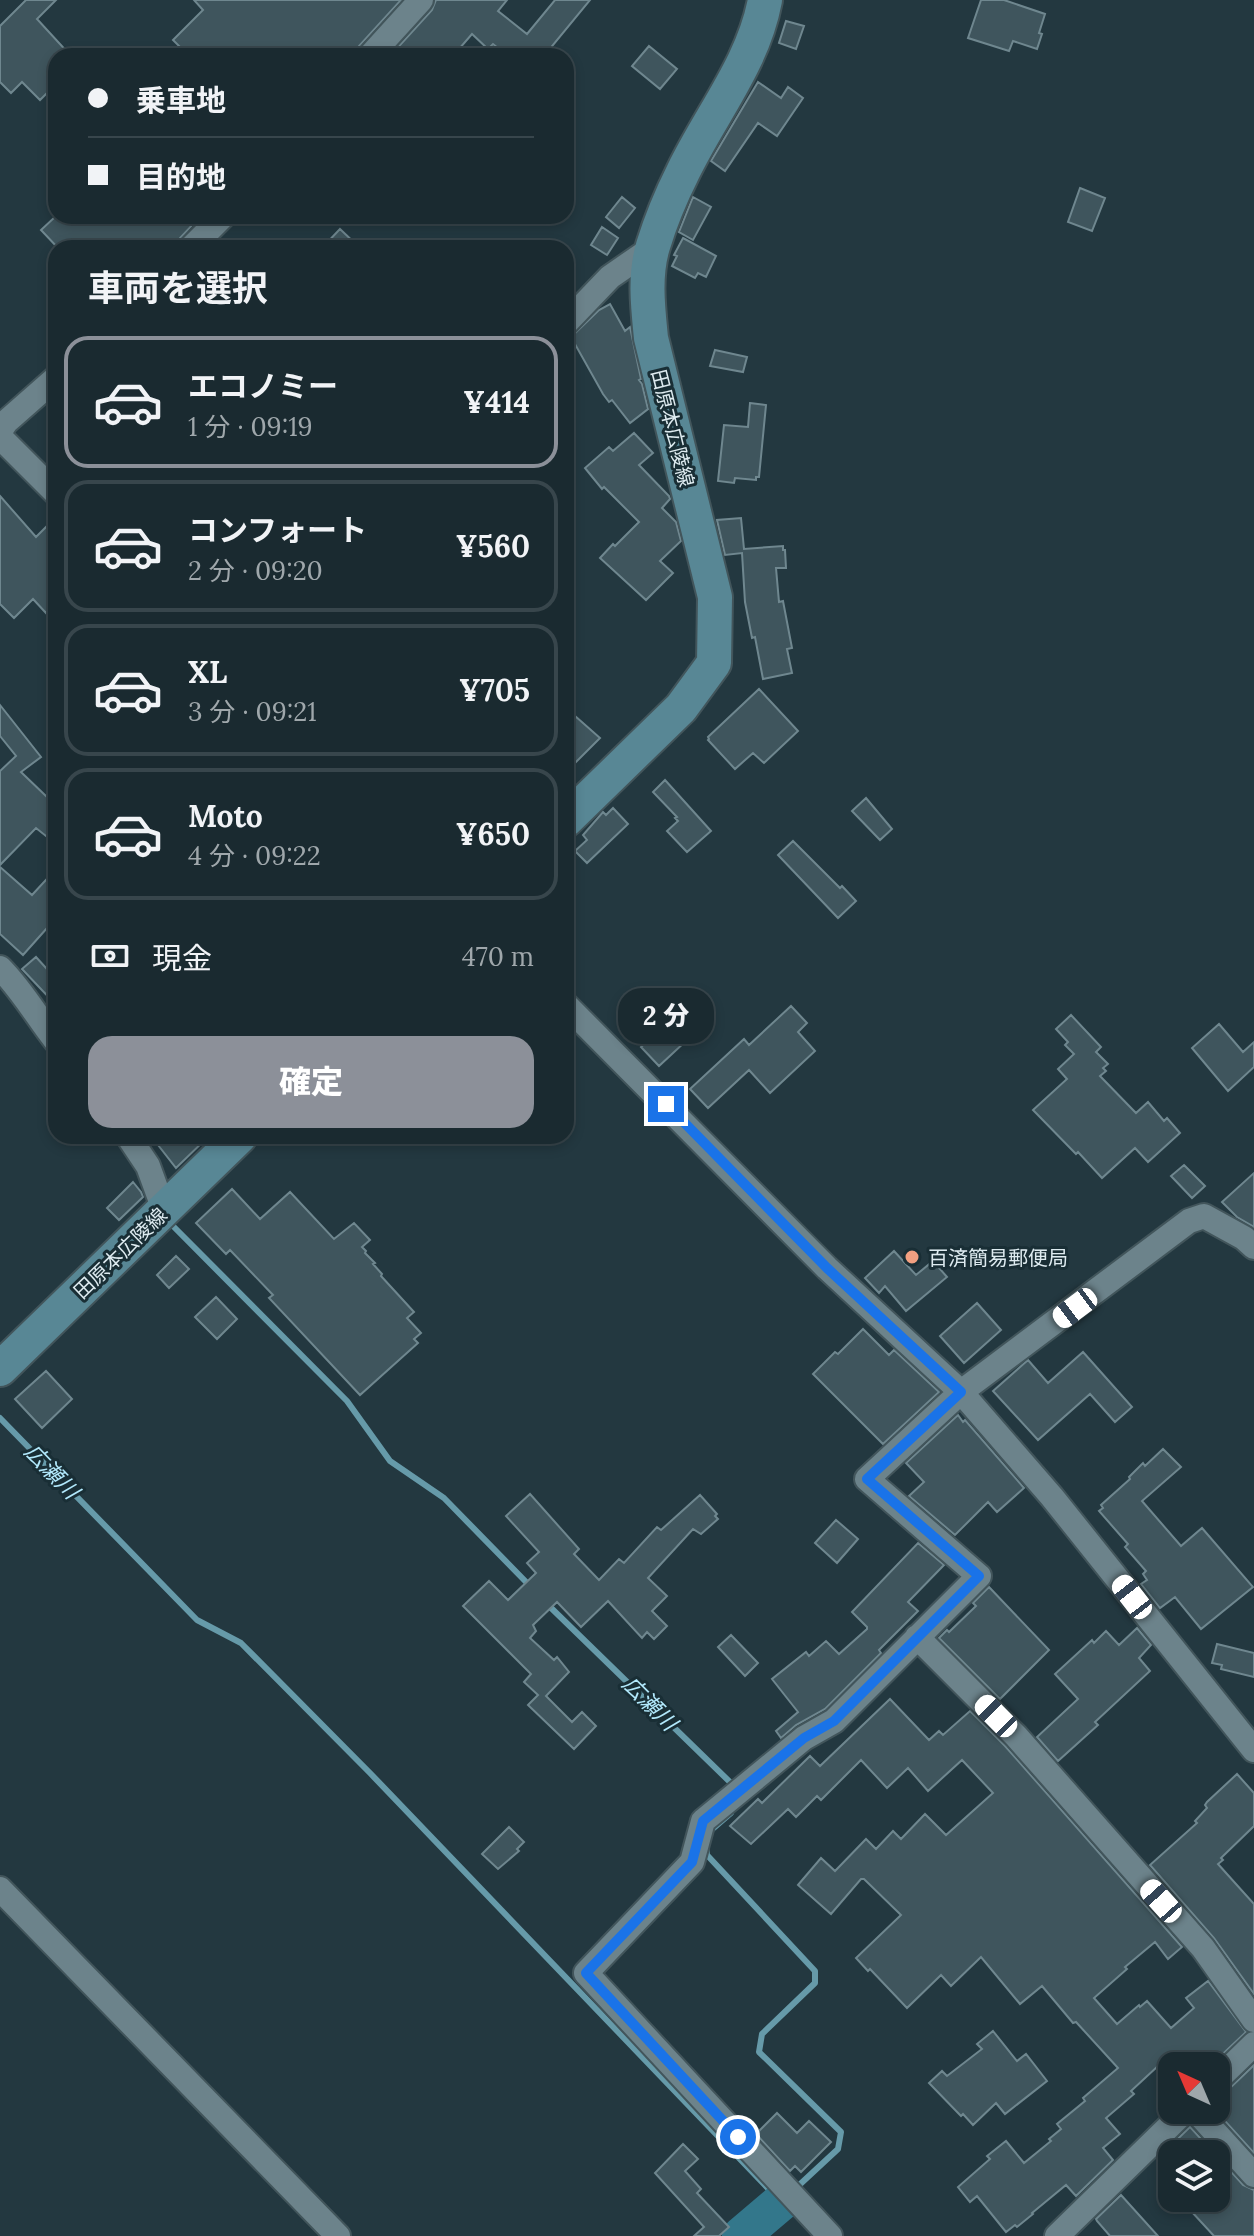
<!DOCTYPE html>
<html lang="ja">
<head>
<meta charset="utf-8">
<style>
  :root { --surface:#1a2a30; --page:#233238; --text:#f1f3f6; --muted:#9fa7ab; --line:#38464c; --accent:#8c9099 }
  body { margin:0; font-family:Lora,"Noto Sans JP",serif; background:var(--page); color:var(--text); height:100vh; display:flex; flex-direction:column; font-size:30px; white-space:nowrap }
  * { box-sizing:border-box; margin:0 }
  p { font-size:26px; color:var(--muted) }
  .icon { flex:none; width:44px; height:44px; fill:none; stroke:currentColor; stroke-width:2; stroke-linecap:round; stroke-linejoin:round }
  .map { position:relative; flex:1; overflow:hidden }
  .drawer { position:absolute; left:48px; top:240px; width:526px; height:904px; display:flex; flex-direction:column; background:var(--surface); border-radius:24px; box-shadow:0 4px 12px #0003,0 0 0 2px var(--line) }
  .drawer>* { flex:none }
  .banner { position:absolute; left:48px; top:48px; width:526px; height:176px; border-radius:24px; box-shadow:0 4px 12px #0003,0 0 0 2px var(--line); display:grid; align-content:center; height:176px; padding:0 40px; background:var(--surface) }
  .needle { width:52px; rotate:316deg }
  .tools { position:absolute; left:1158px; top:2052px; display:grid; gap:16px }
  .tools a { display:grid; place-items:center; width:72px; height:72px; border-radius:16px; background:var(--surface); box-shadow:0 4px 12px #0003,0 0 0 2px var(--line); font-size:40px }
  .end { position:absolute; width:36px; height:36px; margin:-18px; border:10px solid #1a73e8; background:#fff; box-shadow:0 0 0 4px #fff }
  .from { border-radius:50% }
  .bubble { position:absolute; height:56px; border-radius:24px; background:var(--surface); box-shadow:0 4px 12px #0003,0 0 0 2px var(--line); font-size:26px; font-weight:800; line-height:56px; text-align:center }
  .car { position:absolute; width:24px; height:48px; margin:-24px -12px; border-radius:10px; box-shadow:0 0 6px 2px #0007; background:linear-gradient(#fff 24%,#345 0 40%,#fff 0 76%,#345 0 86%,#fff 0) }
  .banner b { display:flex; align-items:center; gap:28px; height:76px; font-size:30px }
  .banner b+b { border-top:2px solid var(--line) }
  .banner i { width:20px; height:20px; background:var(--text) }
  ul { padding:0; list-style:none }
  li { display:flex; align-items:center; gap:24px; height:132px; margin:0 16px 12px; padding:0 24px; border:4px solid var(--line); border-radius:24px }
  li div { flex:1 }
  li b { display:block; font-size:30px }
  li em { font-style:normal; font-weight:800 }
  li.selected { border-color:var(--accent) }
  li>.icon { width:72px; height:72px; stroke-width:1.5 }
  h2 { padding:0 40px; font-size:36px; line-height:96px }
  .pay { display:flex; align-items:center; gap:20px; height:88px; padding:0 40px; font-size:30px }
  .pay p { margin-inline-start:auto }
  .cta { display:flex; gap:16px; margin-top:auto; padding:16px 40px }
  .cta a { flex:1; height:92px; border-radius:24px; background:var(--accent); color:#fff; font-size:32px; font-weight:800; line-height:92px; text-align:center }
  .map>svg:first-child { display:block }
</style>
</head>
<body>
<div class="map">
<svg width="1254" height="2236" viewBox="0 0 1254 2236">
  <rect width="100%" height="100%" fill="#233840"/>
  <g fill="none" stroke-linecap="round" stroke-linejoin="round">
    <path stroke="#669aa9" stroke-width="6" d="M173 1226 347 1401 390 1461 444 1498 530 1586
      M0 1418 197 1620 241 1643 370 1773 781 2202 788 2196
      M546 1603 732 1784 734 1789
      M709 1832 731 1813
      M706 1846 707 1855 815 1971V1983L762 2034 759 2052 841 2132 838 2149 796 2188"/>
    <path stroke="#33778b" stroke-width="38" d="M741 2236 781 2202"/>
  </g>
  <path fill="#3f555d" stroke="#6f878f" stroke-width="2" d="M26 0H56L37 19 71 56H56V84L40 100 22 82 11 93 0 82V26Z
    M194 0H401L359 46 355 56H189L173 40 203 10Z
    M436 0H507L498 11 527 34 555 0H590L544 56H508L493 44 488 49 472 34 453 56H390L432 10Z
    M981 0H1004L1045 14 1039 33 1042 34 1037 49 1013 41 1009 51 968 38Z
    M786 21 804 26 796 49 779 43Z
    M649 46 677 69 660 89 632 66Z
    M758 82 781 98 788 87 803 98 777 136 758 123 725 171 711 161Z
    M1080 188 1105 198 1092 231 1068 222Z
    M622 197 635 208 619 228 606 217Z
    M693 197 711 207 693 240 679 232Z
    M56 216H193L197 220 180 238 176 248H58L41 230Z
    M602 227 618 238 607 255 591 245Z
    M340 229 360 248H322Z
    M683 238 716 256 706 277 698 273 695 278 672 266 677 256 674 255Z
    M610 304 625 331 630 327 641 379 639 380 642 384 648 409 630 423 612 400 609 402 603 394 571 337 599 310Z
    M715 350 747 357 743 372 710 366Z
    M750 403 766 405 759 477H756V480L735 478 734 483 718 481 724 425 748 427Z
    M634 433 653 453 639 465 669 496 670 499 662 508 676 522 681 541 660 561 673 573 646 600 600 558 613 544 615 546 639 522 604 487 602 489 585 468 609 447 613 451Z
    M0 496 36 537 56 517V604L46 613 33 599 14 618 0 604Z
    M741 518 744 549 783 546V550H785L786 568H776L779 602 783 601 792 648 787 649 792 673 763 679 755 637 752 638 745 602 742 553 725 555 717 520Z
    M759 689 798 731 764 763 753 753 735 769 708 740 709 739 708 737Z
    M0 705 41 757 21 772 47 797 56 787V844L36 828 0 865V771L16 756 0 736Z
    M566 708 600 738 566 772Z
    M665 780 711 831 687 852 667 831 678 821 675 818 677 817 653 792Z
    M866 798 892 829 880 840 852 811Z
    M613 808 628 824 587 863 575 851 587 840 583 835 603 812 606 815Z
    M793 841 840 888 842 886 856 901 838 918 778 855Z
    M0 867 32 895 56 869V918L23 955 0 934Z
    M36 957 56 979V1005L22 969Z
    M791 1006 807 1023 798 1032 815 1051 770 1093 749 1070 708 1108 690 1089 744 1039 749 1045Z
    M1071 1015 1101 1047 1096 1052 1108 1064 1103 1068 1106 1071 1100 1076 1136 1113 1148 1102 1164 1121 1167 1118 1180 1133 1148 1162 1135 1148 1102 1178 1078 1152 1076 1154 1033 1110 1067 1079 1058 1069 1074 1054 1065 1045 1068 1042 1056 1029Z
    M670 1021 686 1038 684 1039 686 1041 659 1066 641 1047Z
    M1219 1024 1243 1052 1254 1042V1067L1228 1091 1192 1048Z
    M151 1136H209L176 1168Z
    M1184 1165 1205 1186 1192 1198 1171 1176Z
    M1254 1173V1227L1237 1217 1222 1202Z
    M133 1182 141 1192 143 1197 119 1220 107 1208Z
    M232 1189 260 1219 290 1192 334 1239 354 1223 370 1240 362 1247 366 1251 365 1253 375 1263 373 1264 382 1274 381 1276 414 1312 407 1318 421 1333 414 1339 418 1343 360 1395 269 1298 273 1295 230 1250 226 1254 196 1223Z
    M894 1251 916 1275 933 1261 947 1277 906 1311 885 1286 879 1293 865 1278Z
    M176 1256 189 1269 169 1288 157 1275Z
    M216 1297 237 1319 217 1339 195 1317Z
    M977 1303 1001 1330 964 1363 940 1336Z
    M863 1329 889 1355 894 1350 939 1392 883 1444 813 1374 835 1352 838 1354Z
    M1083 1352 1132 1407 1115 1422 1090 1394 1038 1440 993 1391 1028 1360 1048 1383Z
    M46 1371 72 1399 42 1428 15 1399Z
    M958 1415 963 1422 965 1420 1024 1488 997 1512 988 1502 955 1535 909 1496 924 1482 906 1463Z
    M1163 1449 1181 1467 1142 1501 1181 1546 1202 1528 1253 1587 1201 1629 1175 1597 1160 1608 1141 1584 1147 1580 1143 1574 1146 1571 1125 1547 1128 1544 1099 1511 1103 1508 1101 1505 1130 1479 1129 1477 1143 1463 1145 1466Z
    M530 1494 579 1549 574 1554 599 1580 619 1559 624 1563 657 1527 661 1530 700 1495 717 1514 715 1516 718 1519 701 1534 693 1529 648 1578 667 1596 652 1611 667 1626 654 1639 647 1632 642 1638 608 1601 581 1627 557 1602 533 1625 536 1631 530 1638 554 1660 557 1657 569 1672 546 1696 572 1722 582 1712 596 1726 574 1749 528 1705 538 1695 524 1682 531 1674 463 1606 489 1581 508 1600 536 1573 527 1563 539 1552 506 1516Z
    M836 1520 858 1539 837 1563 815 1543Z
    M918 1543 944 1565 908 1602 918 1611 879 1650 881 1653 825 1709 796 1725 781 1738 776 1731 798 1712 772 1679 806 1652 809 1656 826 1641 839 1654 867 1629V1627L852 1612Z
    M989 1587 1049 1650 1000 1699 939 1638 947 1630 949 1632 976 1606 973 1603Z
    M1137 1628 1151 1645 1139 1658 1150 1671 1095 1722 1098 1725 1058 1761 1037 1737 1078 1699 1055 1674 1092 1640 1094 1643 1106 1631 1119 1645Z
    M731 1635 758 1663 745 1676 718 1647Z
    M1217 1644 1254 1653V1677L1221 1669 1222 1665 1212 1663Z
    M890 1699 929 1740 939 1731 943 1735 970 1711 1005 1746 1182 1947 1168 1959 1155 1942 1125 1967 1127 1969 1094 1998 1117 2024 1139 2005 1140 2007 1147 2001 1171 2028 1194 2008 1186 1998 1208 1981 1246 2032 1210 2066H1158L1131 2091 1134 2094 1106 2118 1120 2134 1103 2148 1113 2160 1076 2196 1066 2185 1032 2213 1033 2214 1017 2227 1015 2225 1006 2232 977 2196 970 2202 958 2187 990 2159 987 2156 1006 2141 1024 2163 1051 2141 1049 2139 1061 2129 1057 2124 1085 2101 1083 2098 1118 2068 1076 2022 1073 2023 1042 1986 1020 2004 981 1957 951 1986 941 1975 907 2008 870 1969 868 1971 856 1958 901 1915 864 1879H861L831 1914 798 1885 821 1858 835 1871 866 1839 876 1849 893 1831 901 1839 925 1814 946 1835 993 1793 962 1760 928 1791 908 1768 887 1788 861 1760 821 1800 817 1796 796 1817 788 1809 751 1844 730 1826 758 1799 762 1803 810 1756 820 1766Z
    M1237 1774 1254 1793V1826L1221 1858 1223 1860 1218 1864 1254 1904V1994L1214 1938 1150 1865 1197 1823 1195 1821 1207 1808 1205 1805 1207 1802Z
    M509 1827 524 1842 517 1849 519 1851 498 1869 482 1854Z
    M993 2031 1017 2061 1026 2054 1047 2081 1005 2114 996 2103 973 2125 963 2114 961 2116 929 2083 942 2071 947 2076 982 2049 977 2044Z
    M1254 2065V2153L1215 2110 1216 2096 1226 2092Z
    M777 2113 797 2133 809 2121 831 2142 801 2172 795 2166 790 2171 756 2134Z
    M1190 2127 1215 2154H1162Z
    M683 2144 698 2159 685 2171 701 2189 697 2193 729 2227 719 2236H694L704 2227 655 2173Z
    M1216 2155 1243 2185 1254 2190V2236H1214L1179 2198H1216Z
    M1121 2195 1158 2236H1110L1097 2221 1096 2219Z"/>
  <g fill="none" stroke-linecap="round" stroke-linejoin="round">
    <defs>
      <path id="minor" d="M370 56 421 0
        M191 248 223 216
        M566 323 610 277 652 248
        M0 431 6 422 56 378
        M0 437 56 493
        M0 968C22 990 37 1017 56 1041
        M566 1005 827 1268 961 1392 1052 1497 1254 1750
        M128 1136 148 1166 164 1210
        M917 1637 1016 1736 1203 1948 1254 2020
        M0 1889 338 2236
        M1216 2081 1254 2044
        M1195 2110 1254 2175
        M830 2236 586 1973 692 1862 703 1821 804 1738 834 1721 979 1576 867 1479 961 1392 1189 1221 1204 1216 1244 1238 1254 1247
        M1057 2236 1186 2110"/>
      <path id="secondary" d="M566 820 681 708 714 663 715 597 651 338C648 308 644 276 653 246 660 223 672 194 683 172 711 114 753 64 765 0
        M0 1369 240 1136"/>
    </defs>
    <use href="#minor" stroke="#42555b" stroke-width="28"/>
    <use href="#secondary" stroke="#42555b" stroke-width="38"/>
    <use href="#minor" stroke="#6c838b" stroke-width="24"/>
    <use href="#secondary" stroke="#588795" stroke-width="34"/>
  </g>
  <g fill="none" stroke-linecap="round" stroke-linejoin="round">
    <path stroke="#1a73e8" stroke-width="10" d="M666 1104 827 1268 961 1392 867 1479 979 1576 834 1721 804 1738 703 1821 692 1862 586 1973 738 2137"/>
  </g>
  <circle fill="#f2a081" stroke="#192e35" stroke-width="3" cx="912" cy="1257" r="8"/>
  <g text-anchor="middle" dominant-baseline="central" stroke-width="6" stroke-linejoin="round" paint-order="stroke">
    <g font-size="20" fill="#deebf0" stroke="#192e35">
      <text transform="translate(673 428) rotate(76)">田原本広陵線</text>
      <text transform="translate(120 1253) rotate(-44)">田原本広陵線</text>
    </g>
    <g font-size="20" fill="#deebf0" stroke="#192e35" text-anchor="start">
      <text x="928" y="1257">百済簡易郵便局</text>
    </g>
    <g font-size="22" font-style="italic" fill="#b2e9fc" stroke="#192e35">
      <text transform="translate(52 1471) rotate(46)">広瀬川</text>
      <text transform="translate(650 1703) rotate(45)">広瀬川</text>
    </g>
  </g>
</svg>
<div class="tools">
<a><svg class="needle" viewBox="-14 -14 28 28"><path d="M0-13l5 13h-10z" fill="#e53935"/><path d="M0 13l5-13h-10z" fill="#9fa7ab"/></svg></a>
<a><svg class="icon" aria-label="layers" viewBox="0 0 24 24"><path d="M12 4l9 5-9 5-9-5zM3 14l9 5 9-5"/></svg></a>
</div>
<i class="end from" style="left:738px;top:2137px"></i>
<i class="end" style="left:666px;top:1104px"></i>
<div class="bubble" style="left:618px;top:988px;width:96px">2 分</div>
<i class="car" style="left:1075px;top:1308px;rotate:233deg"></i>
<i class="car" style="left:1132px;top:1597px;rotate:322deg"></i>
<i class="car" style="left:996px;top:1716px;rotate:315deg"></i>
<i class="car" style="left:1161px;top:1901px;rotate:318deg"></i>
<div class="banner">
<b><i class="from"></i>乗車地</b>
<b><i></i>目的地</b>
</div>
<section class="drawer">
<h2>車両を選択</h2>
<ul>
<li class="selected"><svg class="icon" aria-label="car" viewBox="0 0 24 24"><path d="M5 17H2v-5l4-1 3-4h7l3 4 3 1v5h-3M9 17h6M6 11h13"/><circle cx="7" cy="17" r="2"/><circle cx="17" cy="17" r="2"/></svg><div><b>エコノミー</b><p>1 分 · 09:19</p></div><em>¥414</em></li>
<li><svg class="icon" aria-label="car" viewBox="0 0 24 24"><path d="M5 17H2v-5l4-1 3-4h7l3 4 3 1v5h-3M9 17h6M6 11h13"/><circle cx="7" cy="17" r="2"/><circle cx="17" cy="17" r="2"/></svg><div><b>コンフォート</b><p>2 分 · 09:20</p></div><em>¥560</em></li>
<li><svg class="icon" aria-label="car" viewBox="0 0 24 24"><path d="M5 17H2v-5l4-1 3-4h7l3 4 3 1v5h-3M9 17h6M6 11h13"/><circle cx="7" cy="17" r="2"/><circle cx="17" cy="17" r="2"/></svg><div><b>XL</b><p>3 分 · 09:21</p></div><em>¥705</em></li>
<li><svg class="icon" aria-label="car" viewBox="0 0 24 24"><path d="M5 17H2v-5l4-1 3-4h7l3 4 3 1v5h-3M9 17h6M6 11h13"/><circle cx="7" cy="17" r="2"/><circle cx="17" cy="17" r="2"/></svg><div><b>Moto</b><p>4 分 · 09:22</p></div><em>¥650</em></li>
</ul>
<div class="pay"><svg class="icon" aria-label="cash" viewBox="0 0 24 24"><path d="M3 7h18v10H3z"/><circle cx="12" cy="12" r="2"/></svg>現金<p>470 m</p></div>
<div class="cta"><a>確定</a></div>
</section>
</div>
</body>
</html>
